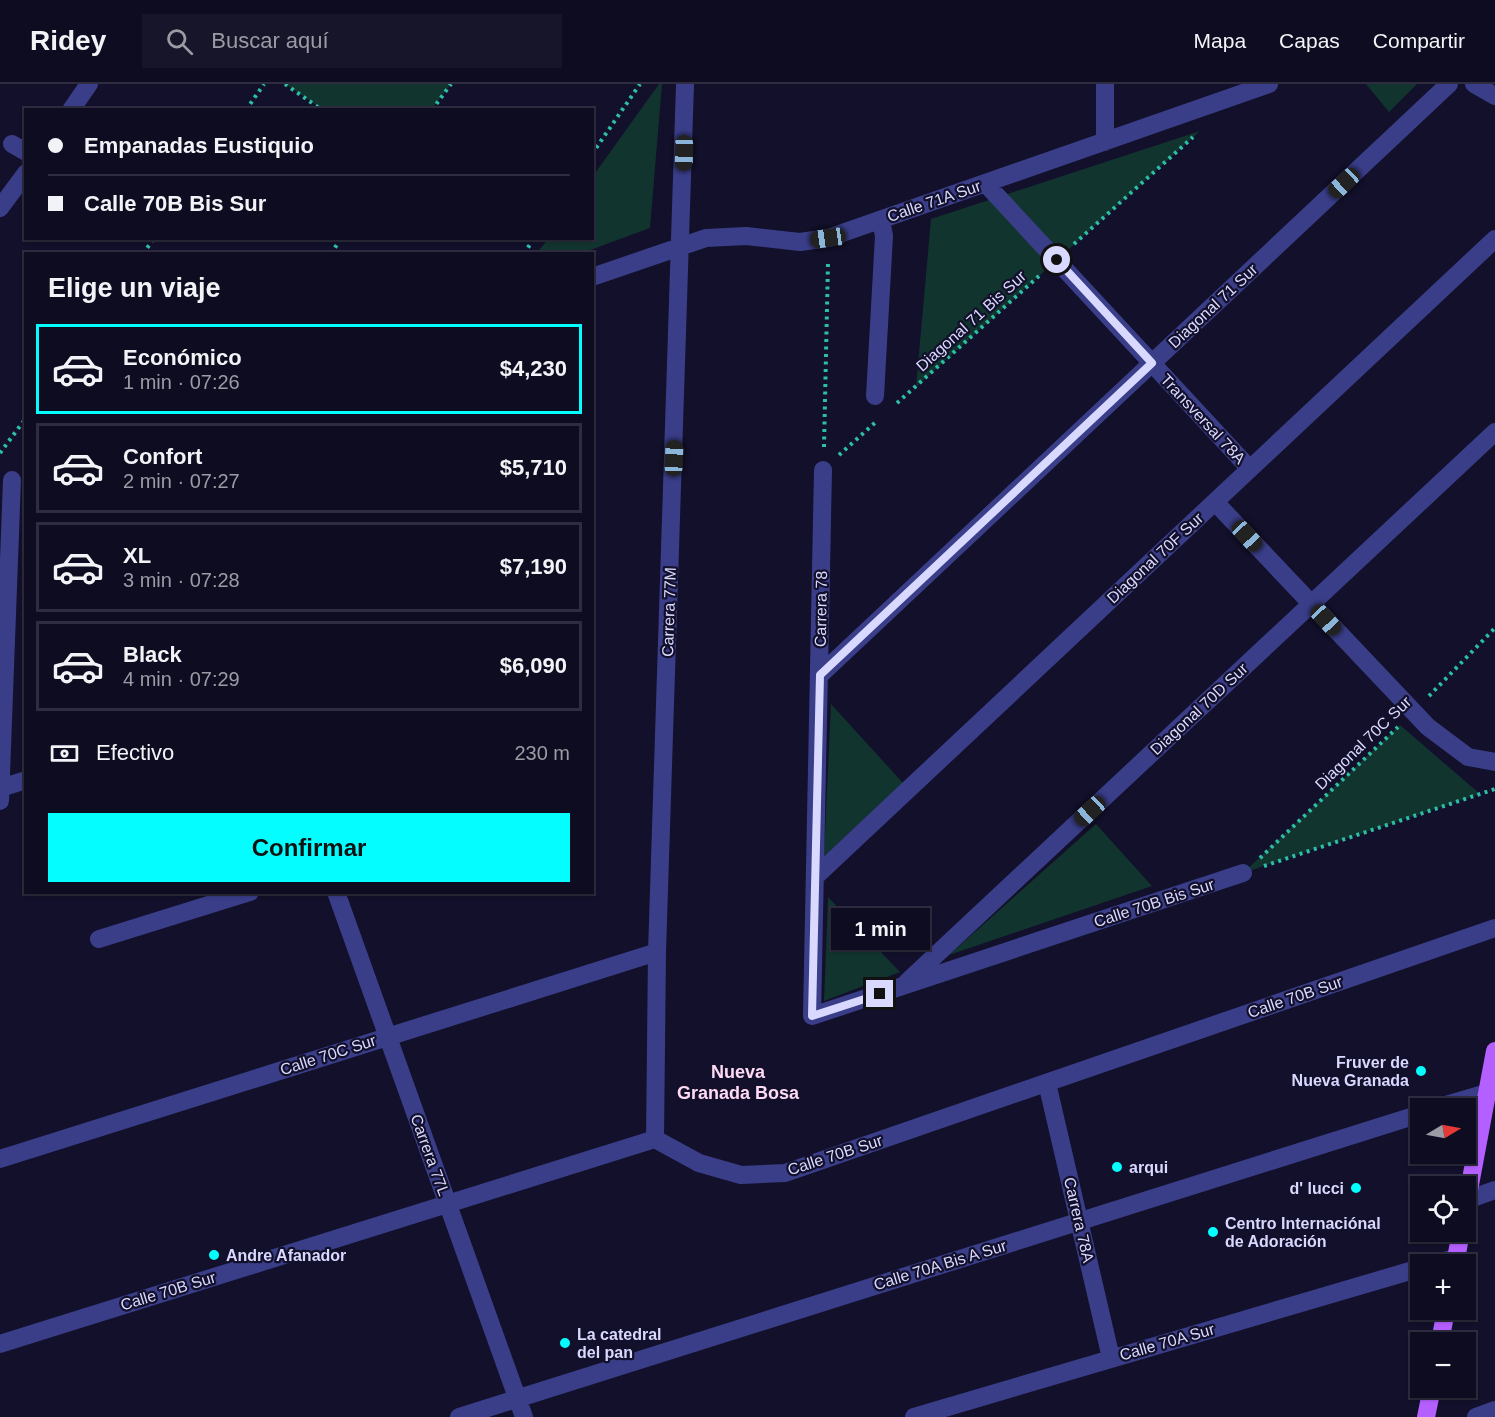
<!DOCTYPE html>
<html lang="es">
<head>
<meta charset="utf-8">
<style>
  :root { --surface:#0e0c20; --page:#171529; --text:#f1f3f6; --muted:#9b9ba5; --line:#2e2c3e; --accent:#04feff }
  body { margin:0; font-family:Helvetica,sans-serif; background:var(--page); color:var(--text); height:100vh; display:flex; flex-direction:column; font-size:22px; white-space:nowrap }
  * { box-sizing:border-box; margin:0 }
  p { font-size:20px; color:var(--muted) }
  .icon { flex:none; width:33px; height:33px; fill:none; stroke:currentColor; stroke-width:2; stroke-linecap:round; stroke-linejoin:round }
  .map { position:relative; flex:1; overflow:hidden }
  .details { position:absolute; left:24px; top:168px; width:570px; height:642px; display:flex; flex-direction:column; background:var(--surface); border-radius:0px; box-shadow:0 2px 4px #0004,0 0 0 2px var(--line) }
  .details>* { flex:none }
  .banner { position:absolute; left:24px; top:24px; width:570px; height:132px; border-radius:0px; box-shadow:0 2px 4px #0004,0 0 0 2px var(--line); display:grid; align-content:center; height:132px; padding:0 24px; background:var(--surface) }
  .needle { width:39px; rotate:80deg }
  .buttons { position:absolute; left:1410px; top:1014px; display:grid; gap:12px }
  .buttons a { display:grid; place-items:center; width:66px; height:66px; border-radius:0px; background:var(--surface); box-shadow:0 2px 4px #0004,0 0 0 2px var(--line); font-size:30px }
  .end { position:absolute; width:27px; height:27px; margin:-14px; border:8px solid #d9d8ff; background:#111; box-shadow:0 0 0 3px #111 }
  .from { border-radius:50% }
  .bubble { position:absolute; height:42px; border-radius:0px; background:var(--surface); box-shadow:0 2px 4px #0004,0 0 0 2px var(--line); font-size:20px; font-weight:600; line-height:42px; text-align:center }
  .car { position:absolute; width:18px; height:36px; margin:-18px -9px; border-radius:8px; box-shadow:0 0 4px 2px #0007; background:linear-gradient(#222 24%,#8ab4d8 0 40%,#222 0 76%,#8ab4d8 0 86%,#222 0) }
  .banner b { display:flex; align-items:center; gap:21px; height:57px; font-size:22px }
  .banner b+b { border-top:2px solid var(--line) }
  .banner i { width:15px; height:15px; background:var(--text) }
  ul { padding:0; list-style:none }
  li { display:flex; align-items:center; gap:18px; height:90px; margin:0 12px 9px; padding:0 12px; border:3px solid var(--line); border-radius:0px }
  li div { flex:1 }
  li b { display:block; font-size:22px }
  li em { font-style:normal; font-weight:600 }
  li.on { border-color:var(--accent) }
  li>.icon { width:54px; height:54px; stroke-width:1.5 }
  h2 { padding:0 24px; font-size:27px; line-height:72px }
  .pay { display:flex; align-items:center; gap:15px; height:66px; padding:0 24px; font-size:22px }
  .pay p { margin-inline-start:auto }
  .button { display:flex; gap:12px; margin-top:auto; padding:12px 24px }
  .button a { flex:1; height:69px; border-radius:0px; background:var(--accent); color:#111; font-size:24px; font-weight:600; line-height:69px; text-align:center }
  header { display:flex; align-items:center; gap:36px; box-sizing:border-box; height:84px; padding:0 30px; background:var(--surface); border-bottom:2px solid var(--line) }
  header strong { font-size:28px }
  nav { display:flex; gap:33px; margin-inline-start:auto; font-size:21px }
  .search { width:420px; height:54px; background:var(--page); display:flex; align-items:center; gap:15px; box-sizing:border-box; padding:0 21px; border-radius:0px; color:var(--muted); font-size:22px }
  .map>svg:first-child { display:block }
</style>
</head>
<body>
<header>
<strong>Ridey</strong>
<div class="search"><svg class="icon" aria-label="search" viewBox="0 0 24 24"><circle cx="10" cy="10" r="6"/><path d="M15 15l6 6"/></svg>Buscar aquí</div>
<nav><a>Mapa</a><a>Capas</a><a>Compartir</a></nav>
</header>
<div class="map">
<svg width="1495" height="1333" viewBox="0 0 1495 1333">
  <rect width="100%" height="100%" fill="#12102a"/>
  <path fill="#12342f" d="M285 0H451L432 25H322Z
    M659 0H662L650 144 582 169H537L548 155 592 154 593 92Z
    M1366 0H1417L1389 28Z
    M1200 47 916 303 931 135Z
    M831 620 903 699 824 772Z
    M1400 641 1480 710 1243 789Z
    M1096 740 1152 802 949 871Z
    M828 813 900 888 824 917Z"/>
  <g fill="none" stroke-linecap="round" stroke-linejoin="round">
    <path stroke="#2dbea7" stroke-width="4" stroke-dasharray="3 4.5" stroke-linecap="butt" d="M285 0 322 26
      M246 26 264 0
      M432 26 451 0
      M592 70 640 0
      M1074 160 1193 53
      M143 170 154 154
      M331 170 341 154
      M524 170 534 154
      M897 319 1039 192
      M824 363 828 178
      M0 369 26 334
      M839 371 878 336
      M1429 612 1495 544
      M1260 774 1398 643
      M1264 782 1495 705"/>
    <path stroke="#3a3e89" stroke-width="18" d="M1105 0V58
      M1474 0 1495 12
      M71 26 89 0
      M12 60 26 68
      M985 99 1250 385
      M0 124 26 89
      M592 193 706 154 746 152 800 158 828 154 1269 0
      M875 312 884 152 881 136
      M823 386 812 932 1243 789
      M1215 418 1428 643 1468 673 1495 678
      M820 591 1449 0
      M1 704 26 696
      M0 717 12 396
      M815 793 1495 155
      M336 808 524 1333
      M99 855 250 808
      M907 898 1495 348
      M1047 999 1111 1274
      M1436 1024 1487 1009
      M655 1055 657 868 685 0
      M0 1075 657 868
      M1467 1116 1495 1106
      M1433 1180 1456 1174
      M0 1260 655 1055 699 1079 741 1091 785 1089 1495 844
      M459 1333 1420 1030
      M914 1333 1420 1184
      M1476 1333 1495 1326"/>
    <path stroke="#b45fff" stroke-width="18" d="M1466 1122 1495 967
      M1455 1180 1461 1148
      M1440 1258 1446 1226
      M1426 1333 1432 1304"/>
  </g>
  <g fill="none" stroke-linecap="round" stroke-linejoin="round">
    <path stroke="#d9d8ff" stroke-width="8" d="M880 910 812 932 820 591 1152 279 1057 176"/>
  </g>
  <g fill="#04feff" stroke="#12102a" stroke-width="2">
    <circle cx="1421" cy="987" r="6"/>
    <circle cx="1117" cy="1083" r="6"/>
    <circle cx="1356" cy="1104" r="6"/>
    <circle cx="1213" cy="1148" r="6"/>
    <circle cx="214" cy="1171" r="6"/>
    <circle cx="565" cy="1259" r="6"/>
  </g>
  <g text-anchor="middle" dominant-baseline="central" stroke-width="4.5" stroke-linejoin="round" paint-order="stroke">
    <g font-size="16" fill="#d9d8ff" stroke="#12102a">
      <text transform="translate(934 117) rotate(-19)">Calle 71A Sur</text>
      <text transform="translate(1213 222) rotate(-43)">Diagonal 71 Sur</text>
      <text transform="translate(971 237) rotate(-42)">Diagonal 71 Bis Sur</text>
      <text transform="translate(1203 335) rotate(47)">Transversal 78A</text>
      <text transform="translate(1155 474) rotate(-43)">Diagonal 70F Sur</text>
      <text transform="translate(821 525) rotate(-89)">Carrera 78</text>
      <text transform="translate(669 528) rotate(-88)">Carrera 77M</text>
      <text transform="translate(1199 625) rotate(-43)">Diagonal 70D Sur</text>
      <text transform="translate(1363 659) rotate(-44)">Diagonal 70C Sur</text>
      <text transform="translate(1154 819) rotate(-18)">Calle 70B Bis Sur</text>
      <text transform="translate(1295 913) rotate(-19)">Calle 70B Sur</text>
      <text transform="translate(328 971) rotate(-18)">Calle 70C Sur</text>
      <text transform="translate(430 1071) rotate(70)">Carrera 77L</text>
      <text transform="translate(835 1071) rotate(-18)">Calle 70B Sur</text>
      <text transform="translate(1079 1136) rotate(77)">Carrera 78A</text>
      <text transform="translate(940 1181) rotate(-17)">Calle 70A Bis A Sur</text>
      <text transform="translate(168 1207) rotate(-17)">Calle 70B Sur</text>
      <text transform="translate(1167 1258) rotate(-16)">Calle 70A Sur</text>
    </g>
    <g font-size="16" font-weight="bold" fill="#d9d8ff" stroke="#12102a" text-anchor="start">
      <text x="1409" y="978" text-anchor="end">Fruver de<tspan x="1409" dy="18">Nueva Granada</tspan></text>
      <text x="1129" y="1083">arqui</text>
      <text x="1344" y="1104" text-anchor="end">d' lucci</text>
      <text x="1225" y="1139">Centro Internaciónal<tspan x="1225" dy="18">de Adoración</tspan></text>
      <text x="226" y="1171">Andre Afanador</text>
      <text x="577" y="1250">La catedral<tspan x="577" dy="18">del pan</tspan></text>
    </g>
    <g font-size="18" font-weight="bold" fill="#ffdaf5" stroke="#12102a">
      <text x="738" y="988">Nueva<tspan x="738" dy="21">Granada Bosa</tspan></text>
    </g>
  </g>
</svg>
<div class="buttons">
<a><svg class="needle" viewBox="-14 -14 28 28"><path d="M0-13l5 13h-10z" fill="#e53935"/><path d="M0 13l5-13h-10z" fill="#9b9ba5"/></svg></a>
<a><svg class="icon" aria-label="locate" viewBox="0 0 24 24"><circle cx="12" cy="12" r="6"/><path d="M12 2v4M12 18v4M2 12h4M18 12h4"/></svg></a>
<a>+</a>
<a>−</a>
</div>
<i class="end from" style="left:1057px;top:176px"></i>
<i class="end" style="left:880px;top:910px"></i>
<div class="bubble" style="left:831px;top:824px;width:99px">1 min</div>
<i class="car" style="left:684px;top:69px;rotate:181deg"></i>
<i class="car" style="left:1344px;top:99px;rotate:227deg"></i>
<i class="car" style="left:828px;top:154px;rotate:262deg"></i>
<i class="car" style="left:674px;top:374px;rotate:2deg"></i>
<i class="car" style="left:1247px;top:452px;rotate:137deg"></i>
<i class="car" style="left:1326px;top:536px;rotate:137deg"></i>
<i class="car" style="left:1090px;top:727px;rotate:227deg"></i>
<div class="banner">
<b><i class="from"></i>Empanadas Eustiquio</b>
<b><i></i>Calle 70B Bis Sur</b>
</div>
<section class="details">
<h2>Elige un viaje</h2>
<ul>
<li class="on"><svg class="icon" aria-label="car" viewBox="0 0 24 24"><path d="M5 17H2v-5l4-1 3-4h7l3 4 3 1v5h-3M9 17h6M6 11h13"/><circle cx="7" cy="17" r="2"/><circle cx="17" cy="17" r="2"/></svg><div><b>Económico</b><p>1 min · 07:26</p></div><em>$4,230</em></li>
<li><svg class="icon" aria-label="car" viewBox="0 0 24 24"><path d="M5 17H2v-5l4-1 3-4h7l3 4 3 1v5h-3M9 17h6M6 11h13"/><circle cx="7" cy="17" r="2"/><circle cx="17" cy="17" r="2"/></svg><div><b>Confort</b><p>2 min · 07:27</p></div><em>$5,710</em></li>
<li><svg class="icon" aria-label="car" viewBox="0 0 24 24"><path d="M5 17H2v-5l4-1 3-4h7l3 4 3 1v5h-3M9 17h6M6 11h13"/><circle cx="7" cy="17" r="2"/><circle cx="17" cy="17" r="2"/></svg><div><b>XL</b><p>3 min · 07:28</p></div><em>$7,190</em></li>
<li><svg class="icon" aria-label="car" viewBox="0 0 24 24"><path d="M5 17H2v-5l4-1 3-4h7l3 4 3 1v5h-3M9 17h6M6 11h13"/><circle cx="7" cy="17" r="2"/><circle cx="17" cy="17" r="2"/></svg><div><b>Black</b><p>4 min · 07:29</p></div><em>$6,090</em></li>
</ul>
<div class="pay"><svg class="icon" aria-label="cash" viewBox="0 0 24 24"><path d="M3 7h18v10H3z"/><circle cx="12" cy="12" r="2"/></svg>Efectivo<p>230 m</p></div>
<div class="button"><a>Confirmar</a></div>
</section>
</div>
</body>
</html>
